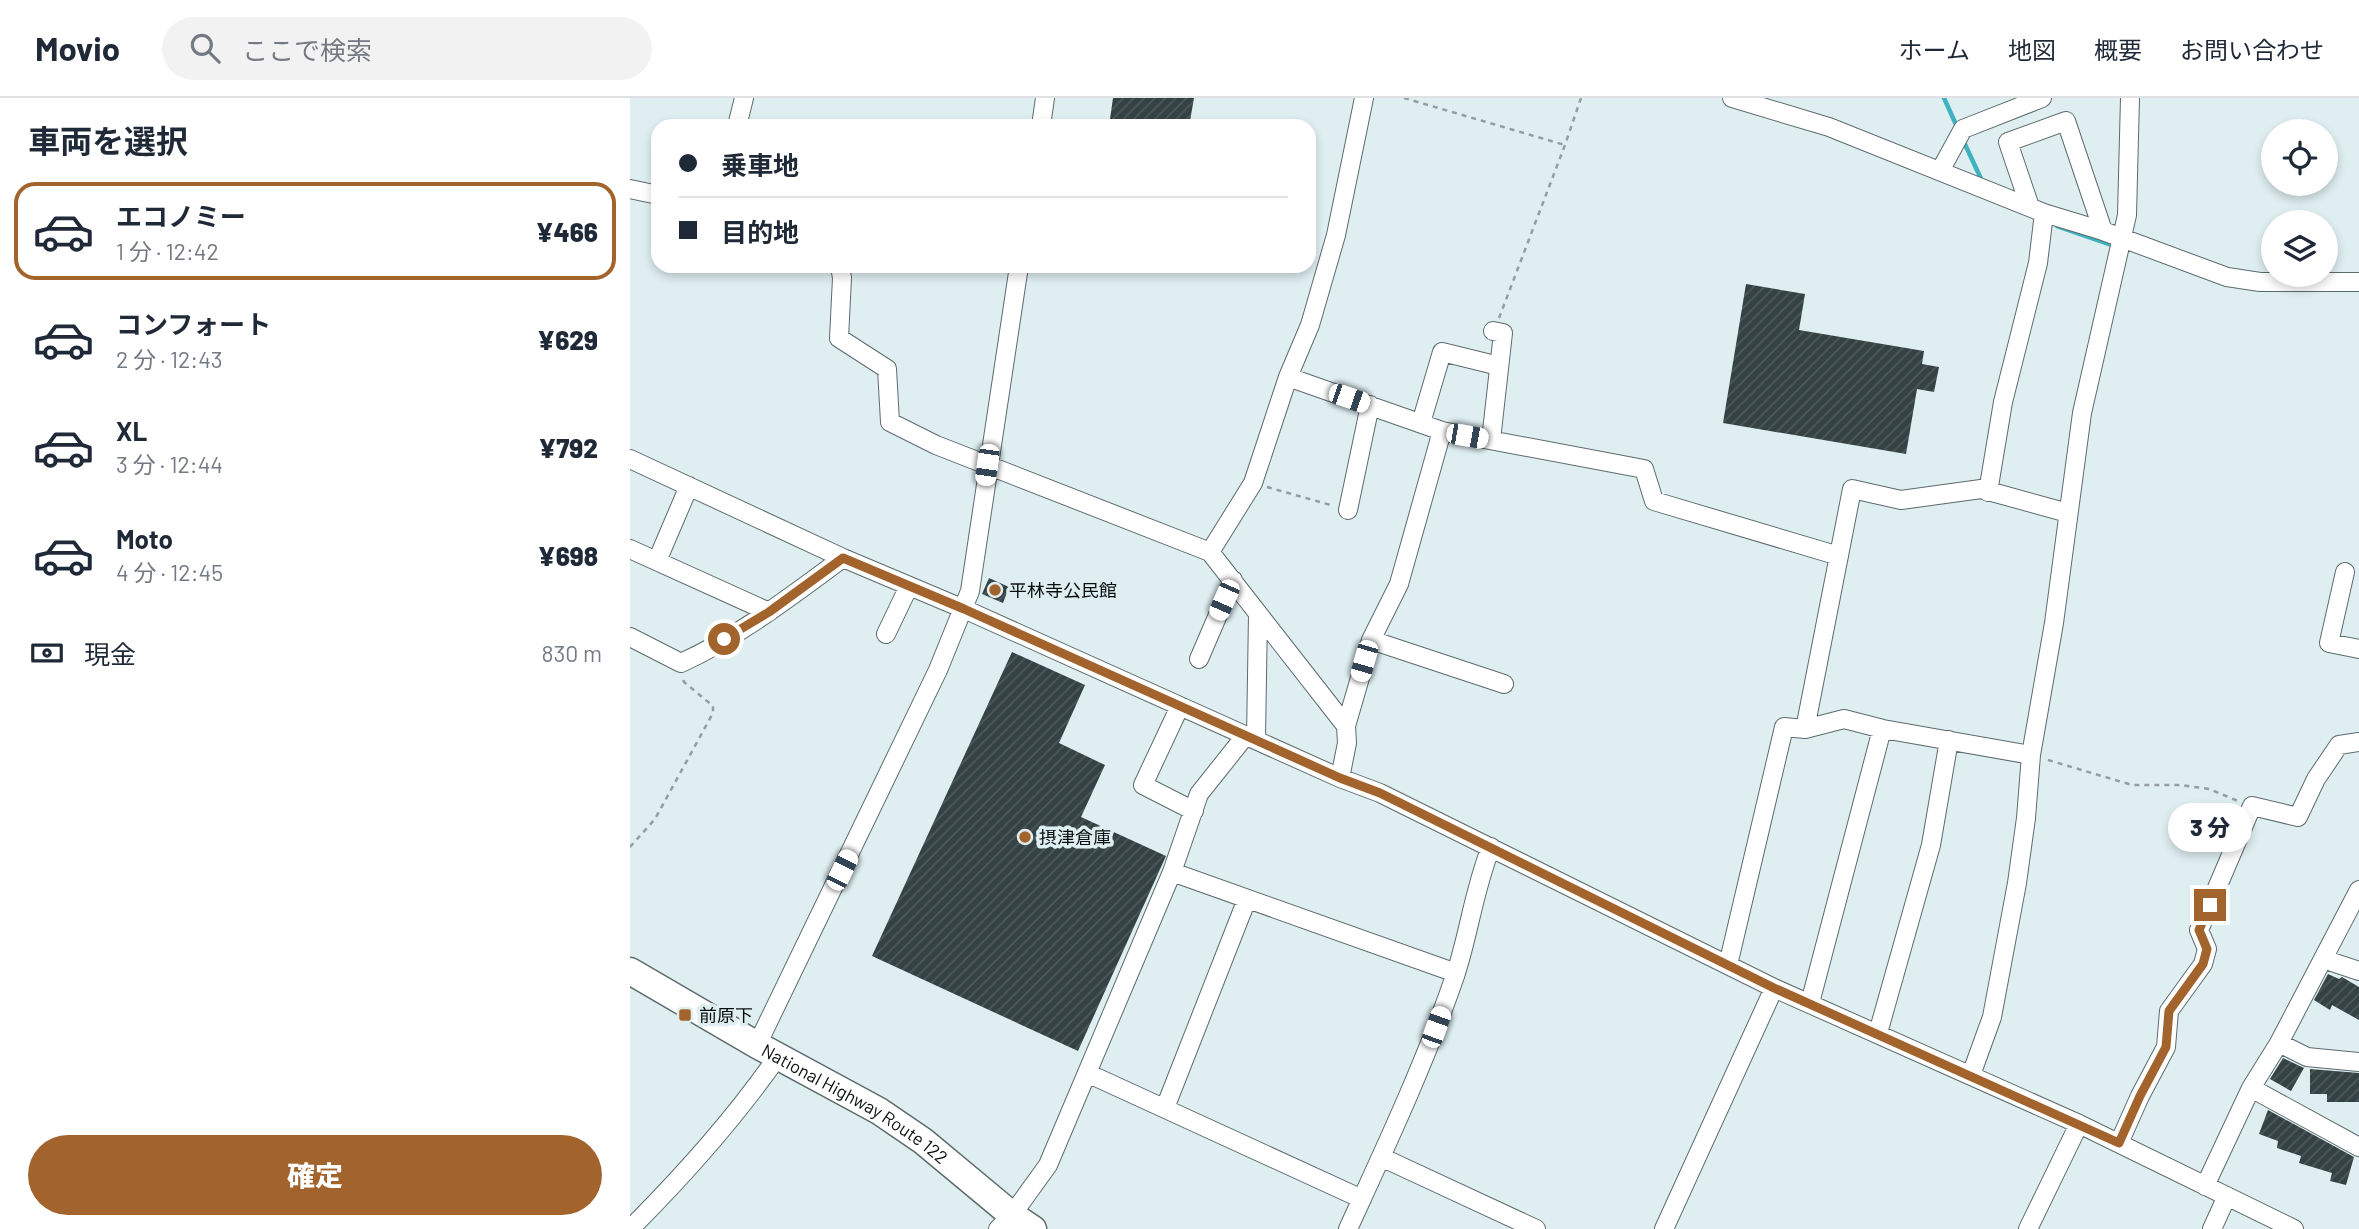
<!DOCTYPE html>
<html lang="ja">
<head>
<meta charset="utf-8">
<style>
  :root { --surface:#fff; --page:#f2f2f3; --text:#1f2937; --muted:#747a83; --line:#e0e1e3; --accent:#a3632d }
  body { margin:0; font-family:Barlow,"Noto Sans JP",sans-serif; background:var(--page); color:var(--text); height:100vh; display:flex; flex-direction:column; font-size:26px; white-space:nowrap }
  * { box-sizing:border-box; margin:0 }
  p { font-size:23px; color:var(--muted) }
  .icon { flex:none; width:38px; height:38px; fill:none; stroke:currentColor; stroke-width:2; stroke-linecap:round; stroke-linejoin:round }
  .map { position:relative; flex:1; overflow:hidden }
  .side { display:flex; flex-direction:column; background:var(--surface); width:630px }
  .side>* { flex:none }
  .hud { position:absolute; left:21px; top:21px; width:665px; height:154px; border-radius:21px; box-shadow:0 4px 10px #0003; display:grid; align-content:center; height:154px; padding:0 28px; background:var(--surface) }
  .buttons { position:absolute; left:1631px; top:21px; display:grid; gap:14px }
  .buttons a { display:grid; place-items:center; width:77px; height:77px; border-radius:50%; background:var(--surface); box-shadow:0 4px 10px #0003; font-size:35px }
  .end { position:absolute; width:32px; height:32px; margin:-16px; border:9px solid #a3632d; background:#fff; box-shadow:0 0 0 4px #fff }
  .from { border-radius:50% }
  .bubble { position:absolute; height:49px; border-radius:24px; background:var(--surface); box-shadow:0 4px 10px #0003; font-size:23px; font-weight:800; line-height:49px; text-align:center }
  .car { position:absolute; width:21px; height:42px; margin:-21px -10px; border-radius:9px; box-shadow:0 0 5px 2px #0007; background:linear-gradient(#fff 24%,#345 0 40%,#fff 0 76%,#345 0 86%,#fff 0) }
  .hud b { display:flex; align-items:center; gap:24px; height:66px; font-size:26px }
  .hud b+b { border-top:2px solid var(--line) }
  .hud i { width:18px; height:18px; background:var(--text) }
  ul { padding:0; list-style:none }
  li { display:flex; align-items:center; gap:21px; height:98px; margin:0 14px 10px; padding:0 14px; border:4px solid transparent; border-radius:21px }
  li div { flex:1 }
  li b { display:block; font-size:26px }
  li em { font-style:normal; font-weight:800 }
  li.on { border-color:var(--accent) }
  li>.icon { width:63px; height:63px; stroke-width:1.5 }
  h2 { padding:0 28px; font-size:32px; line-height:84px }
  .pay { display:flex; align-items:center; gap:18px; height:77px; padding:0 28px; font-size:26px }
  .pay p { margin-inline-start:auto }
  .action { display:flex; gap:14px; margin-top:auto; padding:14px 28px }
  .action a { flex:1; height:80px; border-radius:42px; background:var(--accent); color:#fff; font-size:28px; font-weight:800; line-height:80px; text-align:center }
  header { display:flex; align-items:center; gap:42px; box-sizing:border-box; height:98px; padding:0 35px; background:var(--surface); border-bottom:2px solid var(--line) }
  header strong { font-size:33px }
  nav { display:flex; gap:38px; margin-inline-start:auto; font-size:24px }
  .search { width:490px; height:63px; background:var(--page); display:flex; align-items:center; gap:18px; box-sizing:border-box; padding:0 24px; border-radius:38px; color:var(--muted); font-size:26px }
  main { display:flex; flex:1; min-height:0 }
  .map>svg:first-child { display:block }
</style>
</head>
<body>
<header>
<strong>Movio</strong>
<div class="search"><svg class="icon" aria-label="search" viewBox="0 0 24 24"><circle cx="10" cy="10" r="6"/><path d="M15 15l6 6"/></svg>ここで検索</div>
<nav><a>ホーム</a><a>地図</a><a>概要</a><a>お問い合わせ</a></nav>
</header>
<main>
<section class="side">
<h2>車両を選択</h2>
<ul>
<li class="on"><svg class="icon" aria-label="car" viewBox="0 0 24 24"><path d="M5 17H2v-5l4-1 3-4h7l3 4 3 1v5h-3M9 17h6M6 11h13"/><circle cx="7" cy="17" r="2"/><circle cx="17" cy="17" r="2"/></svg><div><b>エコノミー</b><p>1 分 · 12:42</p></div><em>¥466</em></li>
<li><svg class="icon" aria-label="car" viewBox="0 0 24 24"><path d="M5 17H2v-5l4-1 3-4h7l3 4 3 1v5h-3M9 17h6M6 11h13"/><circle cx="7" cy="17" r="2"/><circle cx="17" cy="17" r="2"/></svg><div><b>コンフォート</b><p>2 分 · 12:43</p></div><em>¥629</em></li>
<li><svg class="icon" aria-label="car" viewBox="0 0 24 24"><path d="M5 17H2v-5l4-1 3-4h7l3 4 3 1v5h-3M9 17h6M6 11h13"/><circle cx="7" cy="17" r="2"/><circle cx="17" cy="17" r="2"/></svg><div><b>XL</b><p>3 分 · 12:44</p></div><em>¥792</em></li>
<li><svg class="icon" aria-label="car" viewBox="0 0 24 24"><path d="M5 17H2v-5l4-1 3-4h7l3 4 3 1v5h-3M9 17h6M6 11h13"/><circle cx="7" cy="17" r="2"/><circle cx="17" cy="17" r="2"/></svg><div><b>Moto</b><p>4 分 · 12:45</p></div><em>¥698</em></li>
</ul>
<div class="pay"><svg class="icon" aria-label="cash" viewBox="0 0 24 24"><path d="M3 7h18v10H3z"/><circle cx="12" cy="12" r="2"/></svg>現金<p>830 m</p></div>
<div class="action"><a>確定</a></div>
</section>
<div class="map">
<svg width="1729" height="1131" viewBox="0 0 1729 1131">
  <defs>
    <pattern id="building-hatch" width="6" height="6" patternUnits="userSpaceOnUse" patternTransform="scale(1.75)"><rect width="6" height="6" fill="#354243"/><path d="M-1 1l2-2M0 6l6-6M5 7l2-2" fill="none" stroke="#4f595a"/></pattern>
  </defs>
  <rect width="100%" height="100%" fill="#dfeef1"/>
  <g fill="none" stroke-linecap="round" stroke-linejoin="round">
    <path stroke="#3fb2c1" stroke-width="4.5" d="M1314 0 1328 31
      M1333 42 1353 85
      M1427 128 1482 147"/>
  </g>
  <path fill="url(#building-hatch)" d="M483 0H564L560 23 552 22 551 28H479Z
    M1116 186 1175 196 1169 232 1294 253 1292 266 1309 269 1304 294 1287 291 1276 356 1093 325Z
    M359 480 379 489 373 505 352 496Z
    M382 554 455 587 429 645 475 667 451 719 536 758 448 953 242 858Z
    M1698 876 1709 881 1712 879 1729 889V922L1702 907 1700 912 1684 902Z
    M1653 960 1674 970 1661 993 1640 981Z
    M1680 971 1729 975V1004H1697V996H1680Z
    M1638 1012 1724 1059 1716 1087 1700 1083 1702 1075 1669 1065 1671 1058 1647 1050 1648 1043 1629 1036Z"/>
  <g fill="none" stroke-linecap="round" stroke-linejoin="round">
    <defs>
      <path id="minor" d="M1102 0 1199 29 1414 115 1473 133 1597 179 1630 184H1729
        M107 28 114 0
        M411 28 415 0
        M1310 73 1333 31 1412 0
        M0 91 28 97
        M1400 109 1378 44 1436 23 1473 133
        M210 168 212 180 209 240 257 271 260 324 306 347 580 454 716 628
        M658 279 812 333 1014 371 1024 403 1209 458
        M791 325 812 254 869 268
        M861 342 873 235 863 233
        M0 361 213 460 334 511 710 680 750 695 1144 890 1449 1026 1664 1131
        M1358 394 1373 304 1408 165 1414 115
        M718 412 740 307
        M0 451 139 514
        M580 454 623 385 658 279 680 227 706 137 734 0
        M27 463 59 388
        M1715 474 1699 545 1729 551
        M256 536 279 488
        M0 539 51 565C110 538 161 498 213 460
        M741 542 874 586
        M569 561 603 482
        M550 608 513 687 564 713
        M1175 631 1222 391 1271 402 1351 391 1438 415
        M626 641 628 516
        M710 680 717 645 716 628 741 542 769 486 812 333
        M542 774 826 875
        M1693 861 1729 873
        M1098 867 1154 629 1175 631 1214 621 1253 631 1401 657
        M1180 905 1252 631
        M1248 935 1301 747 1319 642
        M1649 945 1677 959 1729 964
        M127 947 308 572 340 493 389 168
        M457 975 732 1101
        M1341 977 1362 919 1387 785 1396 720 1401 657 1424 525 1452 315 1497 117 1500 0
        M1621 990 1729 1049
        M535 1010 617 801
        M1489 1045 1510 998 1536 949 1539 913 1573 866 1577 851 1569 832 1622 708 1668 719 1686 681 1709 647 1729 644
        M751 1059 906 1131
        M1575 1088 1621 990 1649 945 1729 792
        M0 1131C54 1077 105 1020 148 958
        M368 1131 382 1117 418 1067 542 774 569 696 616 637
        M718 1131C756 1048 795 965 825 878 839 836 844 791 861 749
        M1034 1131 1144 890
        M1398 1131 1449 1026
        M1582 1131 1597 1098"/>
      <g id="highway">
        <path id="s1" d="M0 873 127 947 249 1013 293 1043 382 1117 403 1131"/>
      </g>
    </defs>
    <use href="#minor" stroke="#5d6b6d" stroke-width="20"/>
    <use href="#highway" stroke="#5d6b6d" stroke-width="29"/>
    <path stroke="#929ea0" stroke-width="2.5" stroke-dasharray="5 5" stroke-linecap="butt" d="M774 0 935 47
      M869 220 935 47 951 0
      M637 389 704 408
      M1418 662 1502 687H1551L1579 691 1608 703
      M0 749 25 721 83 615V608L54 584 53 580"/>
    <use href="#minor" stroke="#fff" stroke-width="18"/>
    <use href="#highway" stroke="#fff" stroke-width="26"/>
  </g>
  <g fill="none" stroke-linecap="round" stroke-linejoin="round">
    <path stroke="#a3632d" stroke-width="9" d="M94 541 139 514 213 460 334 511 710 680 750 695 1144 890 1489 1045 1510 998 1536 949 1539 913 1573 866 1577 851 1569 832 1580 807"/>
  </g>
  <g fill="#a3632d" stroke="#dfeef1" stroke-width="2.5">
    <circle cx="365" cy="492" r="7"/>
    <circle cx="395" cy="739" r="7"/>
    <rect x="48" y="910" width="14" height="14" rx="3.5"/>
  </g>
  <g text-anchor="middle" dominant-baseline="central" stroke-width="7" stroke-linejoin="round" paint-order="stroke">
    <g font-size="18" fill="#080d0d" stroke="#dfeef1" text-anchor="start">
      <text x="379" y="492">平林寺公民館</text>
      <text x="409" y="739">摂津倉庫</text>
      <text x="69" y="917">前原下</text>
    </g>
    <g font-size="18" fill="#080d0d" stroke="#dfeef1">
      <text stroke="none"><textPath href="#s1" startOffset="261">National Highway Route 122</textPath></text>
    </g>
  </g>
</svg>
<div class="buttons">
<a><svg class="icon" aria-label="locate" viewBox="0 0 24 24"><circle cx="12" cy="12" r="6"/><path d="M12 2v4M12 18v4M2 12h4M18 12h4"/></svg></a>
<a><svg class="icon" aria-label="layers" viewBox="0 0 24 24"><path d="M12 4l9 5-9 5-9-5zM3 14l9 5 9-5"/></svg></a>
</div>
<i class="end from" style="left:94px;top:541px"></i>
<i class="end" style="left:1580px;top:807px"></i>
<div class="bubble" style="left:1538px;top:705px;width:84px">3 分</div>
<i class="car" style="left:719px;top:300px;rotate:109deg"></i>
<i class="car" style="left:837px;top:338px;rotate:100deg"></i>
<i class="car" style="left:357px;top:367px;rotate:188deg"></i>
<i class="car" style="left:594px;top:502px;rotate:204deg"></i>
<i class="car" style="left:734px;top:563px;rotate:196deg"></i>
<i class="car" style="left:212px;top:772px;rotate:26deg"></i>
<i class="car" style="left:806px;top:929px;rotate:20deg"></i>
<div class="hud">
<b><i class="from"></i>乗車地</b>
<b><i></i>目的地</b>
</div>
</div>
</main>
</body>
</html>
